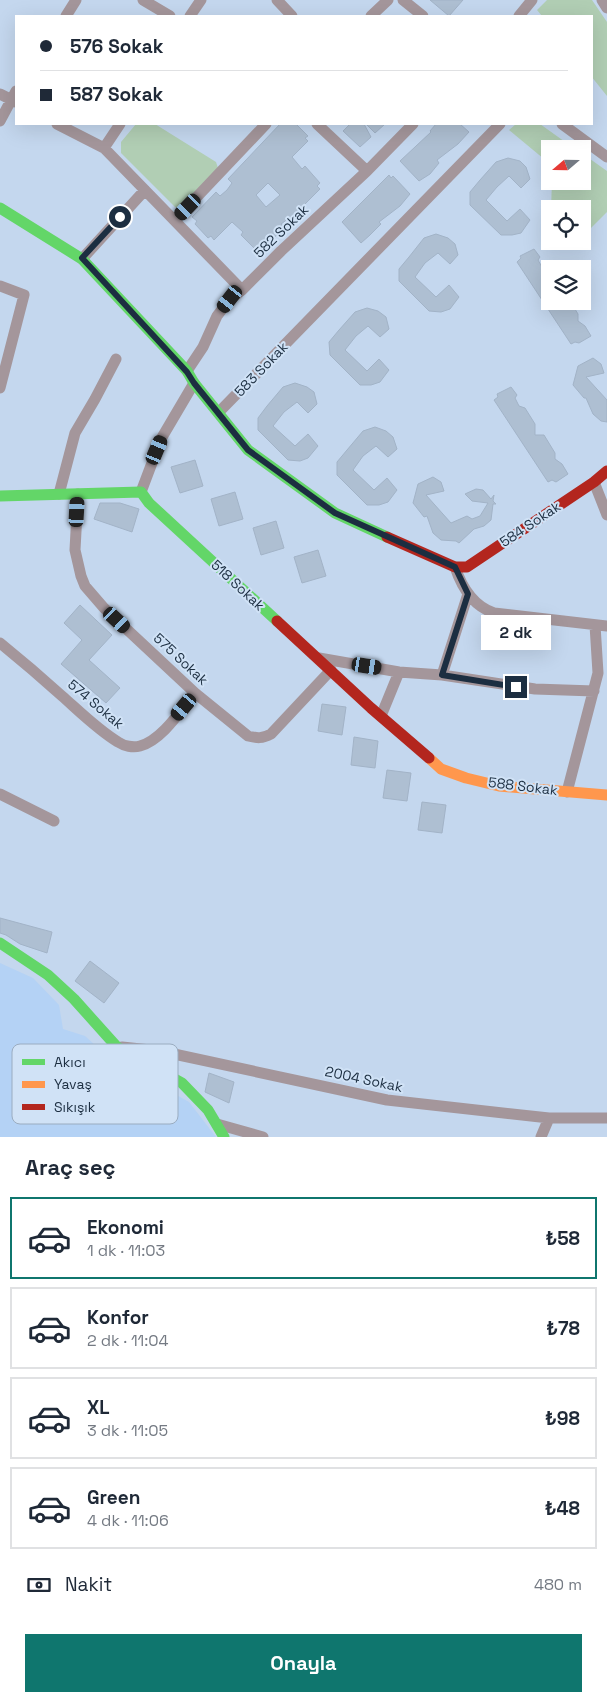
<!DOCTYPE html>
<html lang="tr">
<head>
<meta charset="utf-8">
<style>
  :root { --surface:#fff; --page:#f6f6f7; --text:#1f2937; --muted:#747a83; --line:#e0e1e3; --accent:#0f766e }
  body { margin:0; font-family:"Space Grotesk",sans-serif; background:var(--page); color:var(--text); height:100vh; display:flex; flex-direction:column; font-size:19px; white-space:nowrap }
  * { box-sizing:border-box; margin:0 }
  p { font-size:16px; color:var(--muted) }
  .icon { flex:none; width:28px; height:28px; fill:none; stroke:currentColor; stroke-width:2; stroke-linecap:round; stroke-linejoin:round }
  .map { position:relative; height:1137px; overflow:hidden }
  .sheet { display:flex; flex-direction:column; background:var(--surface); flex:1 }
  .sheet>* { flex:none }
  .guide { position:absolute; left:15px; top:15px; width:578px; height:110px; border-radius:0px; box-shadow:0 5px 20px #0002; display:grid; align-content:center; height:110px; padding:0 25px; background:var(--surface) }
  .needle { width:32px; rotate:250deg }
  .controls { position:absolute; left:541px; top:140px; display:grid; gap:10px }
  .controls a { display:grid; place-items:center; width:50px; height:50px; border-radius:0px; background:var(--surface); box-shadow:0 5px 20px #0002; font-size:25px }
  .end { position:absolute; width:22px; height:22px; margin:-11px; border:6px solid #1c2e41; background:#fff; box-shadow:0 0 0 2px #fff }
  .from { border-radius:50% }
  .bubble { position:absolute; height:35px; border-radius:0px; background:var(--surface); box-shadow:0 5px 20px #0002; font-size:16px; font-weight:600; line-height:35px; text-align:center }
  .car { position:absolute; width:15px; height:30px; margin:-15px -8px; border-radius:6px; box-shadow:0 0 4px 1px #0007; background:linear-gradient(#222 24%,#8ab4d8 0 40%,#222 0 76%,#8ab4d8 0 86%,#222 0) }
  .guide b { display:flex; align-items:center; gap:18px; height:48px; font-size:19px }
  .guide b+b { border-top:1px solid var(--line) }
  .guide i { width:12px; height:12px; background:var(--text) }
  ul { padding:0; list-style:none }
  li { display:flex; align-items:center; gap:15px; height:82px; margin:0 10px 8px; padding:0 15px; border:2px solid var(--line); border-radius:0px }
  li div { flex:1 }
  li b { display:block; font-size:19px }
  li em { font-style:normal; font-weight:600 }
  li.on { border-color:var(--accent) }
  li>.icon { width:45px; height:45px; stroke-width:1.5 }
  h2 { padding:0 25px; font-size:22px; line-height:60px }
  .pay { display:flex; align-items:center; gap:12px; height:55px; padding:0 25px; font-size:19px }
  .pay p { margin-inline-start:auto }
  .button { display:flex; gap:10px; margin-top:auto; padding:10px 25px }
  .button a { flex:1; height:58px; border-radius:0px; background:var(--accent); color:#fff; font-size:20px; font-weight:600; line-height:58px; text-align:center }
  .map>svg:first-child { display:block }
</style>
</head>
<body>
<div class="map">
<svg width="607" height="1137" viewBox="0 0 607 1137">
  <rect width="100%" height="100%" fill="#c4d7ee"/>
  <path fill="#b4d2f5" d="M0 963 33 978 59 1005 63 1029 85 1036 107 1056 189 1102 216 1137H0Z"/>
  <path fill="#b1ceb4" d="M547 0H592L607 22V96L591 76V16H542L537 10Z
    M136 124H155L216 162 218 168 180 209 175 207 121 153V142Z
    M516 124H540L575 149H550V164L509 130Z
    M583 154 607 171V212L583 236 582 209H551L552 181H582Z"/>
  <path fill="#aebfd2" stroke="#a2b3c7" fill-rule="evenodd" d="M430 0H463L449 16Z
    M280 124H296L308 136 305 138 308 141 292 157 302 169 305 166 320 183 317 186 320 189 296 213 281 224 285 227 260 251 257 247 254 248 241 235 243 232 232 222 214 240 211 236 208 238 195 224 197 221 192 217 216 192 220 196 227 190 232 183 228 179ZM268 183 280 195 266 207 256 195Z
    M350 124H364L371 137 360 147 343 131Z
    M366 124H385L375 133Z
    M436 124H460L469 132 458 144 437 160 439 163 430 174 419 181 400 161 431 132 430 131Z
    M508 158 520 161 526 167 530 179 521 188 509 176 497 187 486 200 507 221 520 209 530 220 521 233 512 235H501L470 205V192L480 180 496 162Z
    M389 175 391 178 393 176 410 194 400 206 379 222 381 224 370 235 361 243 342 222Z
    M436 234 448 238 455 244 458 255 450 264 438 253 425 263 415 277 436 297 449 285 459 297 450 309 441 312 429 311 399 281V269L409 257 424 238Z
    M534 249 540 257 538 260 542 267 548 269 550 273V301H570L578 314V321L585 326 591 336 579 343 575 342 571 344 517 262 521 258 520 256Z
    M367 308 378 311 386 317 389 329 380 337 368 326 356 336 345 350 367 371 379 359 389 370 380 382 371 385H360L330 355 329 342 339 330 355 312Z
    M593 358 601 364 604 373 586 377 607 400V422L601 421 593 414 586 398H584L573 385 578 366Z
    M295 383 307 387 314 392 317 404 308 413 297 402 284 412 273 426 295 446 308 434 318 446 308 458 300 461 288 460 258 430V418L267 406 283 387Z
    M511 387 517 395 515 398 519 406 525 408 535 424V435H544L555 453V459L562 464 568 474 556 482 552 480 548 482 494 400 498 397 497 394Z
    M375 427 386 431 393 437 397 449 388 457 376 446 363 456 353 470 374 490 387 478 397 490 388 502 379 505H367L337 475V462L347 450 363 431Z
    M195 460 203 486 180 493 171 467Z
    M433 477 441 482 444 491 426 495 451 523 467 516 472 519 480 516 488 503 472 501 465 494 476 489 483 490 491 499 494 495 493 501 496 504H493L491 520 484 526 474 529 459 543 456 541 441 540 433 533 427 516 424 517 413 503 418 484Z
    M235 492 243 519 219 526 211 499Z
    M100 503H120L139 509 132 532 94 519Z
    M276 521 284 548 261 555 253 528Z
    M318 550 326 576 302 583 294 557Z
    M80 605 112 635 89 660 120 688 106 703 61 664 82 640 64 623Z
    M322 704 346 707 342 735 318 731Z
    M354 737 378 741 375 768 351 765Z
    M387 770 411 773 407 801 383 798Z
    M422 802 446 805 442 833 418 830Z
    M0 918 52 932 47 953 20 944 6 935 0 933Z
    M90 961 119 983 104 1003 75 981Z
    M209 1073 234 1082 229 1103 205 1092Z"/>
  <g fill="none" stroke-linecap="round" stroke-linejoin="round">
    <path stroke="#a4969b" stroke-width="11" d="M143 0 170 16
      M277 0 292 16
      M403 0 423 16
      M602 0 607 8
      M66 16 76 0
      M190 16 201 0
      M371 16 388 0
      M519 16 532 0
      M0 94 16 102
      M0 121 16 91
      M57 124 104 148 242 290
      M317 124 367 171
      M562 124 607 157
      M104 148 120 124
      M175 220 266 124
      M82 259 145 190
      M0 286 24 295 0 388
      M187 371 203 347 217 316 230 299 242 290 281 251 367 171 413 124
      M219 412 500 124
      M594 482 607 515
      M141 492 161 439 194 383
      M59 494 75 433 95 399 116 359
      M78 494 75 550 81 576 85 586 104 608 195 693 248 736C257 738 262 739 271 734L331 670
      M455 567C462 588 473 606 494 613L607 626
      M0 643C21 660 42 678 62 696 79 711 98 730 118 742 124 746 133 748 140 746 162 740 181 710 195 693
      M319 658 399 672 442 675 535 689 594 691
      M442 675 468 594
      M381 716 399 672
      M567 792 598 673 595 625
      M0 794 54 821
      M122 1047 160 1051 387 1100 549 1118H607
      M217 1124 263 1137
      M541 1137 549 1118"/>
    <path stroke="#63d668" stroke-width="11" d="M0 208 82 259 187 371 194 383 248 450 335 513 387 537
      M0 496 141 492 149 503 277 621
      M0 943 48 975 74 999 117 1047 182 1083 208 1110 224 1137"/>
    <path stroke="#ff974d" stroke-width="11" d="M429 758 441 769 466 778 499 786 607 795"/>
    <path stroke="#b3261e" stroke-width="11" d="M387 537 455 567H467L594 482 607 471
      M277 621 371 708 429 758"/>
  </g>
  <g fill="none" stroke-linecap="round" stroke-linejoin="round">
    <path stroke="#1c2e41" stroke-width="6" d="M120 217 82 258 187 372 194 383 248 450 335 513 455 567 468 594 442 675 516 687"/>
  </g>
  <g text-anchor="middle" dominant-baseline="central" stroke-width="4" stroke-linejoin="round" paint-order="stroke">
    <g font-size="14" fill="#1c2e41" stroke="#d0e2f6">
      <text transform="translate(281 231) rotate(-44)">582 Sokak</text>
      <text transform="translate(261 369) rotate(-46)">583 Sokak</text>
      <text transform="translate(530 524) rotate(-34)">584 Sokak</text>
      <text transform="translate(238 585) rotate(43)">518 Sokak</text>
      <text transform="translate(181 659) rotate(43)">575 Sokak</text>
      <text transform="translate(96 704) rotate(40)">574 Sokak</text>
      <text transform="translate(523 786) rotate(7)">588 Sokak</text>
      <text transform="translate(364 1079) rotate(12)">2004 Sokak</text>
    </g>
  </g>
  <rect x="12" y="1044" width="166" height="80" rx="8" fill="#d0e2f6" stroke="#9aacc0" stroke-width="1"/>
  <rect x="22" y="1059" width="23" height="6" fill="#63d668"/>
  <rect x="22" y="1081" width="23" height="7" fill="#ff974d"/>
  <rect x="22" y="1104" width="23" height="6" fill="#b3261e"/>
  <g font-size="14" fill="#1c2e41">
    <text x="54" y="1067">Akıcı</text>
    <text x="54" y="1089">Yavaş</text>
    <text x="54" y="1112">Sıkışık</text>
  </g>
</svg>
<div class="controls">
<a><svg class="needle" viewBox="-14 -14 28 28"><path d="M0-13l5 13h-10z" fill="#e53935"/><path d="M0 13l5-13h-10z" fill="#747a83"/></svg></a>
<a><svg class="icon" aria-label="locate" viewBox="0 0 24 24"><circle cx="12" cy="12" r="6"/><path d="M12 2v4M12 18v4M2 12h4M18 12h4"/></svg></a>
<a><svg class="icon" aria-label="layers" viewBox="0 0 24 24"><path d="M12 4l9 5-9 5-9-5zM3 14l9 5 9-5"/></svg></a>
</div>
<i class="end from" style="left:120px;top:217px"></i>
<i class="end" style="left:516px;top:687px"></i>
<div class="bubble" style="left:481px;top:615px;width:70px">2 dk</div>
<i class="car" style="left:188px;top:207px;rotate:224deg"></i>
<i class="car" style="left:230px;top:299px;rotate:218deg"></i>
<i class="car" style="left:157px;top:450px;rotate:23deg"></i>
<i class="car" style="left:77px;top:512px;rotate:3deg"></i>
<i class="car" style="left:117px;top:620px;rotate:133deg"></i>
<i class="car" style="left:367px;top:666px;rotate:99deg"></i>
<i class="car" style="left:184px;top:707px;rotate:220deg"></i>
<div class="guide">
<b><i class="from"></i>576 Sokak</b>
<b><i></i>587 Sokak</b>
</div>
</div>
<section class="sheet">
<h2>Araç seç</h2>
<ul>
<li class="on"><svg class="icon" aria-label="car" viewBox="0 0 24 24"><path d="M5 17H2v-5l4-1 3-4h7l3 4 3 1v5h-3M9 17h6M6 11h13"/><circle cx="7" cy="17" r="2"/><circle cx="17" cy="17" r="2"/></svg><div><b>Ekonomi</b><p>1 dk · 11:03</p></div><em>₺58</em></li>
<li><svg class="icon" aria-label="car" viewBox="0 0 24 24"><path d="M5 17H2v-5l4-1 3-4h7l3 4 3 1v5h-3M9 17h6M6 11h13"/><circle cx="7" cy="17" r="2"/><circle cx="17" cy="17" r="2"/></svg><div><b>Konfor</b><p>2 dk · 11:04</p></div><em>₺78</em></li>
<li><svg class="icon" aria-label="car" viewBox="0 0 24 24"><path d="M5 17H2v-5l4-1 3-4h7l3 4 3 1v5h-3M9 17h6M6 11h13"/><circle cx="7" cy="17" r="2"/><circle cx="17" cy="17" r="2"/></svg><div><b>XL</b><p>3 dk · 11:05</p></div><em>₺98</em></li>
<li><svg class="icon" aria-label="car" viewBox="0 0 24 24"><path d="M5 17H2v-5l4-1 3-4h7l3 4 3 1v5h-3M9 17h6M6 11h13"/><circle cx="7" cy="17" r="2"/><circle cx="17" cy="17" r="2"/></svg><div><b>Green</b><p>4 dk · 11:06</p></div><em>₺48</em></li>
</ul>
<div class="pay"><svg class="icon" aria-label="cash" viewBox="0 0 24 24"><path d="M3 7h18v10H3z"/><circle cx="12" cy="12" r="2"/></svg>Nakit<p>480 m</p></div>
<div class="button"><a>Onayla</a></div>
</section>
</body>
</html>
